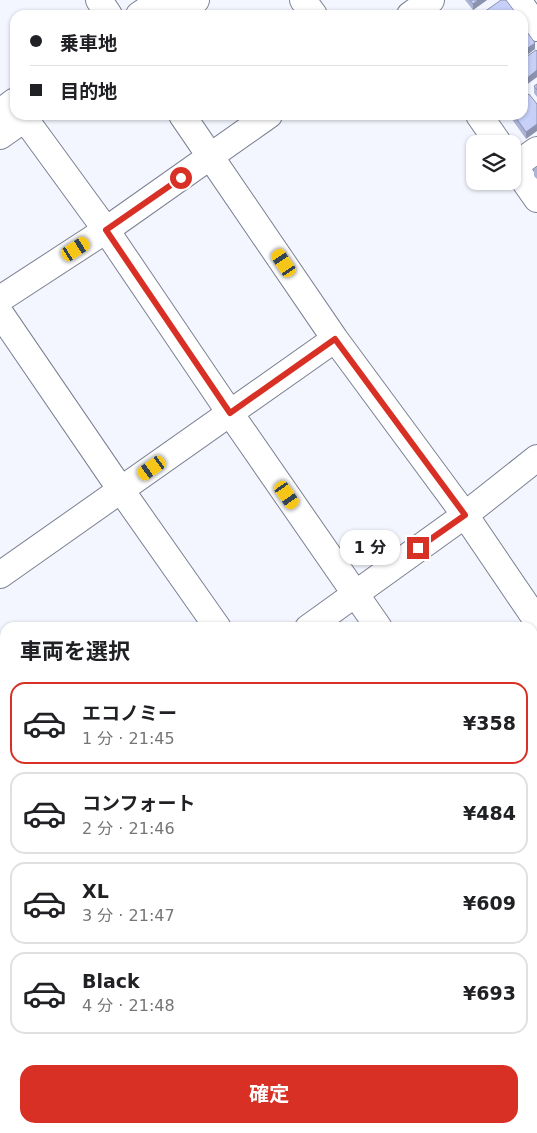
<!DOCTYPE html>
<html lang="ja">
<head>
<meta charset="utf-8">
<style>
  :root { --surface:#fff; --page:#f6f6f6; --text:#202124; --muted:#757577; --line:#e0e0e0; --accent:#d93025 }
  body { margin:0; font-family:"DejaVu Sans","Noto Sans JP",sans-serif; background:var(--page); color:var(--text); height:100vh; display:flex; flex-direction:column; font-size:19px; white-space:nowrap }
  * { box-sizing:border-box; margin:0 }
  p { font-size:16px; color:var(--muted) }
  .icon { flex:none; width:28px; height:28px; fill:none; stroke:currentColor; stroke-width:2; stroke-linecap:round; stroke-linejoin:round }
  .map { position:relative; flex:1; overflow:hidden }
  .panel { position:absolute; left:0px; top:622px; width:538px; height:511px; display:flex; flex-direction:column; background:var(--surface); border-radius:15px 15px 0 0; box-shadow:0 1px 4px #0004 }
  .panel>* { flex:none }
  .hud { position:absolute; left:10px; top:10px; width:518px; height:110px; border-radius:15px; box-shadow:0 1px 4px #0004; display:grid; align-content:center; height:110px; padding:0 20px; background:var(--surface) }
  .tools { position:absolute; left:466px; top:135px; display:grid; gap:10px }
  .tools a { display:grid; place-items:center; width:55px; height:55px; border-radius:10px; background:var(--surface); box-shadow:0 1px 4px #0004; font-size:25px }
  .end { position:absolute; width:22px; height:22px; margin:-11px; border:6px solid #d93025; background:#fff; box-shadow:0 0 0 2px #fff }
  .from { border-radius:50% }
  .bubble { position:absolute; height:35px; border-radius:15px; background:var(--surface); box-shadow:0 1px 4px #0004; font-size:16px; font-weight:700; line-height:35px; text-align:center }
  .car { position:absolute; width:15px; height:30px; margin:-15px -8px; border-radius:6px; box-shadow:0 0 4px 1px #0007; background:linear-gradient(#f5c518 24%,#345 0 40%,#f5c518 0 76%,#345 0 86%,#f5c518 0) }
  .hud b { display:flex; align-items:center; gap:18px; height:48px; font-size:19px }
  .hud b+b { border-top:1px solid var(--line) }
  .hud i { width:12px; height:12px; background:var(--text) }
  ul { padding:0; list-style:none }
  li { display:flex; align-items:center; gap:15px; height:82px; margin:0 10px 8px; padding:0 10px; border:2px solid var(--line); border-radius:15px }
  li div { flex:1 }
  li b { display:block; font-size:19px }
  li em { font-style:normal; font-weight:700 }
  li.current { border-color:var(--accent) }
  li>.icon { width:45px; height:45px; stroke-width:1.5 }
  h2 { padding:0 20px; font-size:22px; line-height:60px }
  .button { display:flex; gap:10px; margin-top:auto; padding:10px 20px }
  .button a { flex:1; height:58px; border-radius:15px; background:var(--accent); color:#fff; font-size:20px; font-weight:700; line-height:58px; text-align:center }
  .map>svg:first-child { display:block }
</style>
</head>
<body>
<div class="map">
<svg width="537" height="1133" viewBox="0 0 537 1133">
  <rect width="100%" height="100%" fill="#f4f6ff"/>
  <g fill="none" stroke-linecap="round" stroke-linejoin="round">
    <defs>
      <path id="minor" d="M99 0 109 15
        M303 0 314 15
        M518 0 537 28
        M139 15 161 0
        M174 15 196 0
        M410 15 431 0
        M0 112 15 101
        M182 115 335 339 465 515 537 621
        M479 115 499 144
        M25 119 106 230 230 413 379 628
        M0 136 30 115
        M537 150 514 166 537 199
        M0 299 106 230 269 115
        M0 313 121 490 218 628
        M0 575 335 339
        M308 628 465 515 537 458
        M0 653 5 660
        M532 765 537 762
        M0 835 5 832
        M532 848 537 855
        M0 981 5 978
        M532 1061 537 1057
        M532 1100 537 1096
        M335 1129 338 1133
        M14 1133 20 1129
        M240 1133 246 1129
        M448 1133 453 1129
        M493 1133 498 1129"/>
    </defs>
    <use href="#minor" stroke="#7b8092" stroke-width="28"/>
    <use href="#minor" stroke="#fff" stroke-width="26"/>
  </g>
  <path fill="#abb3d6" d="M465 0H487L473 10Z
    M537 51V77L526 85 522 80V60Z
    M537 84V97L534 93V86Z
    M529 94 526 139 509 115H522Z
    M537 167V179L534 176V169Z
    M204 1129H224L219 1133H207Z"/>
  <path fill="#8b92ae" d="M478 0H487L473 10V4Z
    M535 43V49L522 59V52Z
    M537 70V77L526 85V79Z
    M537 124V131L526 139V132Z
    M212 1129H224L219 1133H212Z"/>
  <path fill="#c7d0f9" stroke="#8b92ae" d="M470 0H478L473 4Z
    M501 0H506L515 12 510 15H486L484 12Z
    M525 29 535 43 522 52V30Z
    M536 50 537 51V70L526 79 522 74V60Z
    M537 84V90L534 86Z
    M529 94 537 104V124L526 132 514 115H522V99Z"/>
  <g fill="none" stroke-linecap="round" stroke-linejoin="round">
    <path stroke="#d93025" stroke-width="6" d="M181 178 106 230 230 413 335 339 465 515 418 548"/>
  </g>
</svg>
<div class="tools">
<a><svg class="icon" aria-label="layers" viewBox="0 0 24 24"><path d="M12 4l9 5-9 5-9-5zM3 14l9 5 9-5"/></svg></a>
</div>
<i class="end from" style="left:181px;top:178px"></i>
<i class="end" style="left:418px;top:548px"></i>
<div class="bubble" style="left:340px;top:530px;width:60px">1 分</div>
<i class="car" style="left:76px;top:249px;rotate:57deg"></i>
<i class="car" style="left:284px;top:263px;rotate:326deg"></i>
<i class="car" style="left:152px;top:468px;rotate:235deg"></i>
<i class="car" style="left:287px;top:495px;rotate:145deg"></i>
<div class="hud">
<b><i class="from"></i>乗車地</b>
<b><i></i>目的地</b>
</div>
<section class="panel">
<h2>車両を選択</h2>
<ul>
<li class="current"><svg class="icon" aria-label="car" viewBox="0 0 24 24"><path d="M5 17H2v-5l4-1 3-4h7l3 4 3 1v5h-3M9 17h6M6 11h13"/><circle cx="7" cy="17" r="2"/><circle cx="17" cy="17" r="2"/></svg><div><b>エコノミー</b><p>1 分 · 21:45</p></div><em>¥358</em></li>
<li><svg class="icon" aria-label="car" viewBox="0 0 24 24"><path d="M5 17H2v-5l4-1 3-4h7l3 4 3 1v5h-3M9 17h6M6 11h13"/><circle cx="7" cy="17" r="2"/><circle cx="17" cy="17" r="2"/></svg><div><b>コンフォート</b><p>2 分 · 21:46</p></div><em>¥484</em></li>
<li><svg class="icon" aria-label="car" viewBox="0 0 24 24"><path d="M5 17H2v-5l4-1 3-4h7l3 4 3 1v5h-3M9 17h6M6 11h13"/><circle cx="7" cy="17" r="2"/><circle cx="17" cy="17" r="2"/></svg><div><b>XL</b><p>3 分 · 21:47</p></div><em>¥609</em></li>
<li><svg class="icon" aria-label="car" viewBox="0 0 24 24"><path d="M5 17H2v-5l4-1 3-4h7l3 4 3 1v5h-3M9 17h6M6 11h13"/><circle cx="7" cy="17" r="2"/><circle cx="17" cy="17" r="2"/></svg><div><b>Black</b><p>4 分 · 21:48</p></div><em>¥693</em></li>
</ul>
<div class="button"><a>確定</a></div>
</section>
</div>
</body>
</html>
